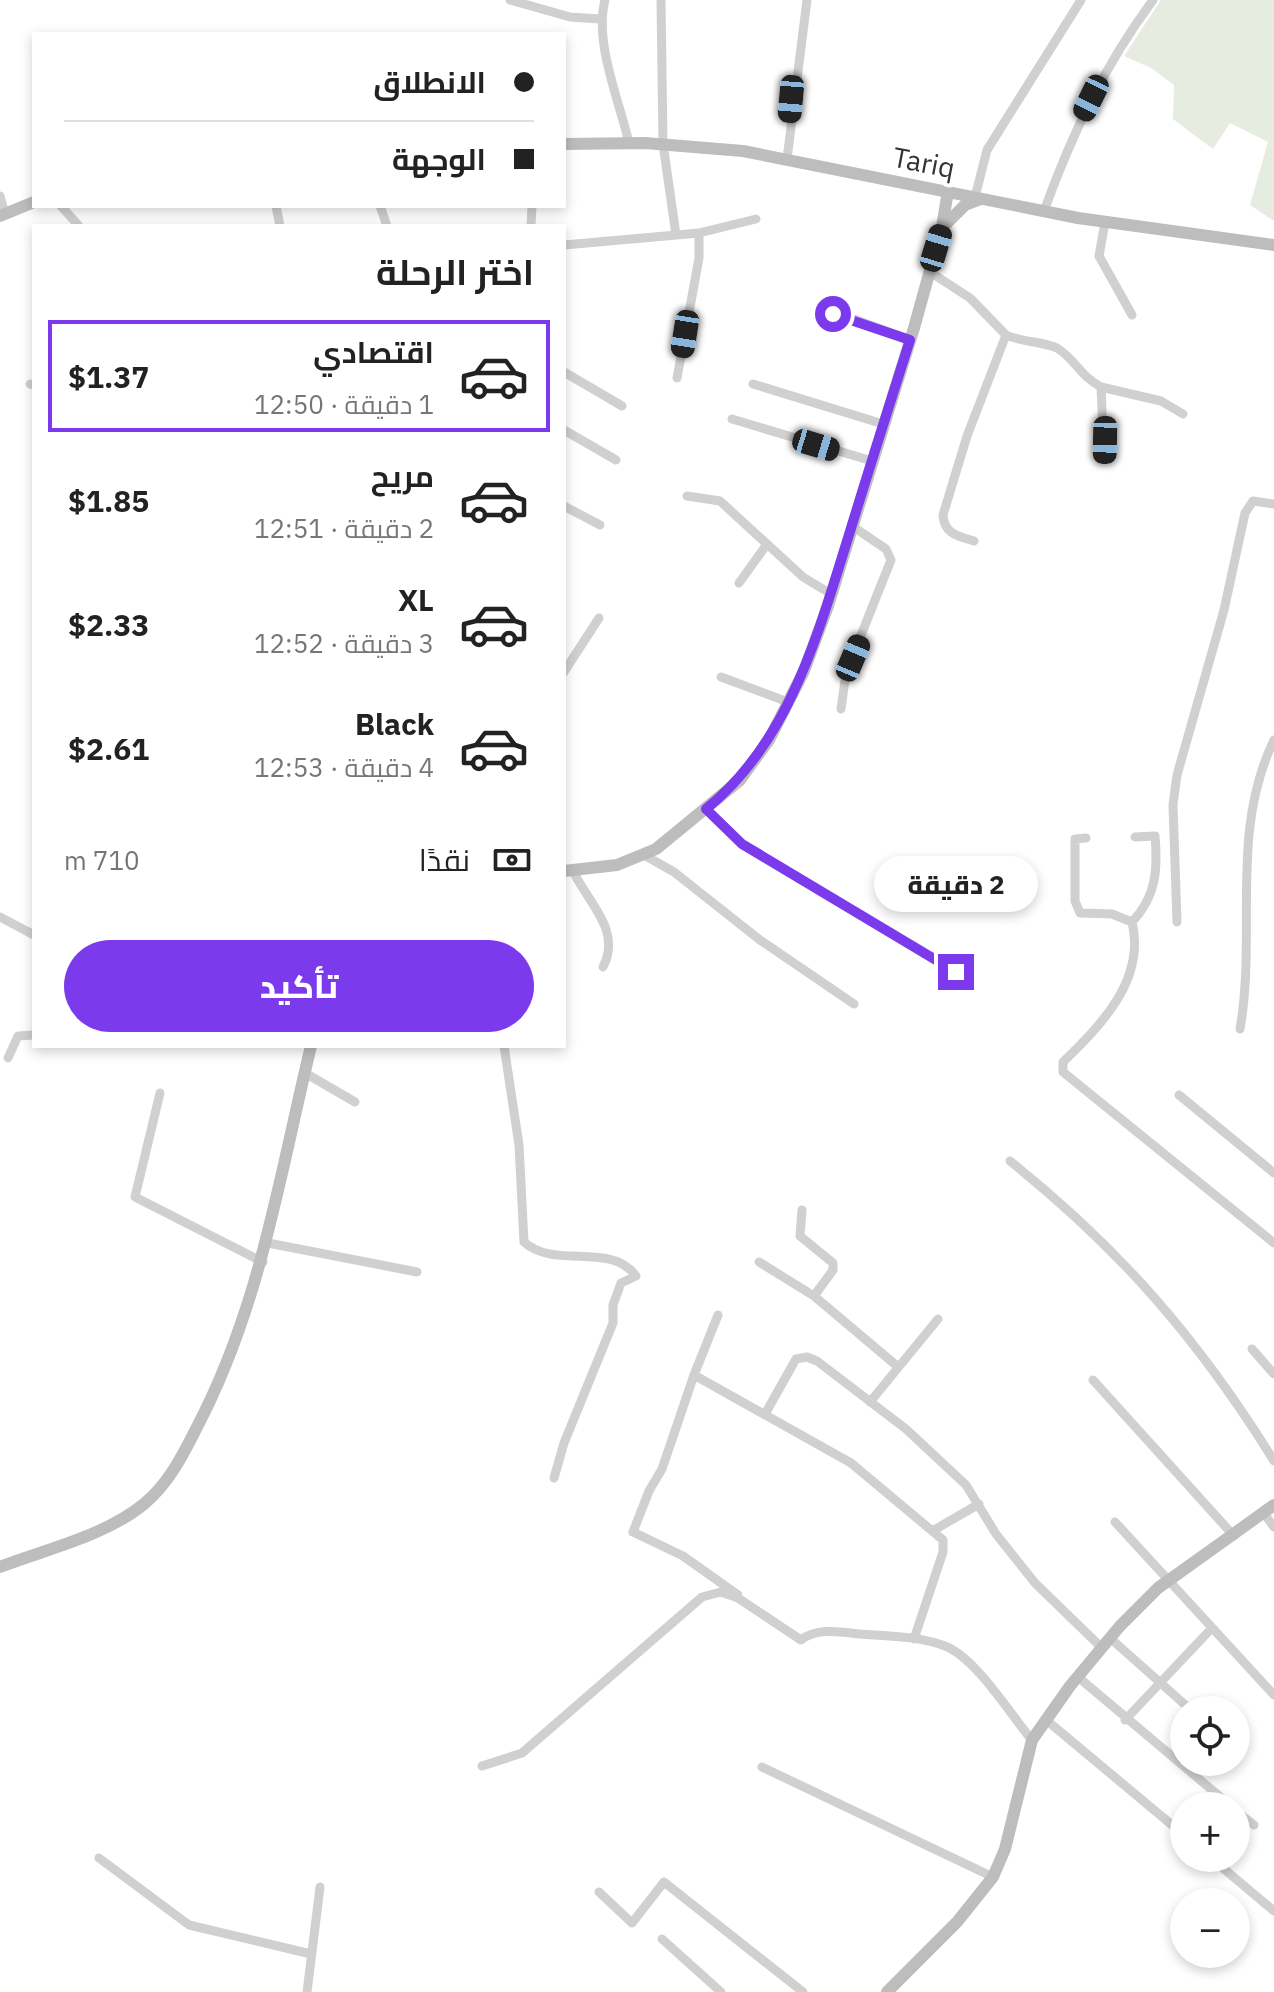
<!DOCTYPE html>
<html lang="ar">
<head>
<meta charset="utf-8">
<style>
  :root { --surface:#fff; --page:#f6f6f6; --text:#222; --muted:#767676; --line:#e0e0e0; --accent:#7c3aed }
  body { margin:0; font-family:"IBM Plex Sans",Cairo,sans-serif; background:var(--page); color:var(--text); direction:rtl; height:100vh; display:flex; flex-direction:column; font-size:30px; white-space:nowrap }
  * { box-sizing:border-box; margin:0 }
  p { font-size:26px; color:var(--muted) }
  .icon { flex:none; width:44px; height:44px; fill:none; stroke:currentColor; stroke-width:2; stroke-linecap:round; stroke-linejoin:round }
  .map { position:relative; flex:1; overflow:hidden; direction:ltr }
  .panel { position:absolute; left:32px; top:224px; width:534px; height:824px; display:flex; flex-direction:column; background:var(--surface); border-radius:0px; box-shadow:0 4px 12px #0003; direction:rtl }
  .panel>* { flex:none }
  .banner { position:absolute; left:32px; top:32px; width:534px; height:176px; border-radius:0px; box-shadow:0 4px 12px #0003; direction:rtl; display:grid; align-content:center; height:176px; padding:0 32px; background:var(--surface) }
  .tools { position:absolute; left:1170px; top:1696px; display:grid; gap:16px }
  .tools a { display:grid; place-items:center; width:80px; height:80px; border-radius:50%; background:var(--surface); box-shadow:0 4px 12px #0003; font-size:40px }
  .end { position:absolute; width:36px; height:36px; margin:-18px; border:10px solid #7c3aed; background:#fff; box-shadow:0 0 0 4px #fff }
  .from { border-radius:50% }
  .bubble { position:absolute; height:56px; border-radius:28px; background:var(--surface); box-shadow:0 4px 12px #0003; font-size:26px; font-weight:800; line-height:56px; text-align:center; direction:rtl }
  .car { position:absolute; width:24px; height:48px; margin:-24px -12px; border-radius:10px; box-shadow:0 0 6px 2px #0007; background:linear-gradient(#222 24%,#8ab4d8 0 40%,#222 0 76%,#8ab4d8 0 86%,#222 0) }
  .banner b { display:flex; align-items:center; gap:28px; height:76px; font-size:30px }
  .banner b+b { border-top:2px solid var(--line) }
  .banner i { width:20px; height:20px; background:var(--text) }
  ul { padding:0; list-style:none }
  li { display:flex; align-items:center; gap:24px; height:112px; margin:0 16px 12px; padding:0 16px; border:4px solid transparent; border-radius:0px }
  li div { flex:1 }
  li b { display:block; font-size:30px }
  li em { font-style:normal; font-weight:800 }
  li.selected { border-color:var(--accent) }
  li>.icon { width:72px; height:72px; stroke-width:1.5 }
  h2 { padding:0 32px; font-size:36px; line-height:96px }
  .pay { display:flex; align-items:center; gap:20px; height:88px; padding:0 32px; font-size:30px }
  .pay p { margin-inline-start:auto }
  .action { display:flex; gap:16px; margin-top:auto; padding:16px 32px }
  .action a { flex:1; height:92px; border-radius:48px; background:var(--accent); color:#fff; font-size:32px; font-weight:800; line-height:92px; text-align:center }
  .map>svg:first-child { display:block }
</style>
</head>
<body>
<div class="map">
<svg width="1274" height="1992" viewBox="0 0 1274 1992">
  <rect width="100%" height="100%" fill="#fff"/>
  <path fill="#e6ecdf" d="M1161 0H1274V221L1250 205 1268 142 1230 123 1213 149 1173 119 1174 85 1151 68 1124 56Z"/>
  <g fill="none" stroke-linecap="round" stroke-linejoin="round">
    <path stroke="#d0d0d0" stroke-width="9" d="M510 0 570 17 600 19
      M605 0C594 42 619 100 629 143
      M661 0 663 144 676 235
      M787 159 807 0
      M0 196 5 214
      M975 197 987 150 1081 0
      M61 206 79 226
      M276 206 280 226
      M380 206 387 226
      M1044 211C1072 134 1104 66 1153 0
      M1105 222 1099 256 1132 315
      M531 226 532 206
      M564 245 699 233 756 219
      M930 272 970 298 1006 335 967 436 943 515C944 534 958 536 974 541
      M816 315 846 316 910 340
      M1006 335C1022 342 1045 342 1057 348 1075 359 1080 376 1101 387L1104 457
      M564 372 622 406
      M677 378 699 258V233
      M30 384 34 385
      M753 384 883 424
      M1101 387 1161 401 1183 414
      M732 419 872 461
      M564 430 616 460
      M687 496 720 501 803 577 831 594
      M564 506 600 525
      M739 583 767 544
      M564 672 599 618
      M721 677 788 702
      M841 709 846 673 891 560 886 549 852 526
      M706 809 742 844 956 972
      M1086 838 1075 839V901L1080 913 1112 914 1132 922C1146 980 1101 1025 1063 1062V1072L1274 1243
      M644 855 674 872 760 940 854 1004
      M573 871C589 904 622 931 603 967
      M0 917 34 935
      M1132 922C1156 897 1158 870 1155 836L1135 837
      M1177 922 1173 805 1177 775 1224 610 1245 513 1253 501 1274 504
      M1240 1029C1257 933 1229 833 1274 740
      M504 1046 519 1145 524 1242C555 1270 610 1241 636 1276L621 1283 613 1305V1323L564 1443 554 1478
      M8 1058 18 1036 34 1035
      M305 1073 355 1102
      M160 1093 135 1197 263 1262
      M1179 1095 1274 1173
      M1010 1161C1121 1250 1199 1340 1274 1461
      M802 1210 800 1236 833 1263V1270L814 1296 897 1366
      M268 1243 417 1272
      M759 1262 814 1296
      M718 1315 694 1375 851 1463 943 1540V1552L914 1639
      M1252 1349 1274 1374
      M694 1375 662 1469 649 1491 633 1532 683 1556 738 1595
      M1093 1380 1234 1536
      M870 1402 938 1319
      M765 1414 796 1359 807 1357 817 1361 906 1429 966 1485 996 1534 1035 1583 1102 1648
      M1263 1512 1274 1527
      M1115 1522 1274 1695
      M934 1530 979 1504
      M1110 1638 1191 1710
      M1078 1677 1231 1806
      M1045 1719 1184 1835
      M1125 1720 1211 1629
      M482 1766 522 1753 702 1597 721 1592 738 1598 801 1640C817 1627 841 1632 860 1634 888 1636 919 1636 945 1646 976 1658 1010 1714 1032 1740
      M762 1767 993 1877
      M1236 1811 1254 1825
      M99 1858 189 1925 311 1954
      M1211 1858 1274 1911
      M599 1892 632 1923 664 1882 803 1992
      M662 1939 721 1992
      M307 1992 320 1887"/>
    <path stroke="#bdbdbd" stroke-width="12" d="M564 144 645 143 743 151 1078 218 1274 245
      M0 216 34 202
      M946 224 965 205 981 199
      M564 871 617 865 656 849 740 780 769 740 804 671 828 606 914 328 942 227 948 191
      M0 1567C47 1549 105 1536 144 1504 168 1484 182 1457 196 1429 260 1308 279 1178 311 1046
      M887 1992 957 1922 993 1877 1005 1849 1032 1740 1070 1686 1120 1626 1158 1588 1274 1505"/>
  </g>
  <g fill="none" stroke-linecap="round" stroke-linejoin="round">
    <path stroke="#7c3aed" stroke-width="10" d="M833 314 910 340C889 406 868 472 848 538 817 637 789 742 706 809L742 844 956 972"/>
  </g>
  <g text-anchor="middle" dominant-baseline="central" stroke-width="8" stroke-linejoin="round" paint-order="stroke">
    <g font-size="28" fill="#333" stroke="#fff">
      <text transform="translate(924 162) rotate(11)">Tariq</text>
    </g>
  </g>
</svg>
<div class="tools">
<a><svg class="icon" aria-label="locate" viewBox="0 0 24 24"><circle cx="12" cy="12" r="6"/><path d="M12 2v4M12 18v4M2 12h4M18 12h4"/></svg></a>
<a>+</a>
<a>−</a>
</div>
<i class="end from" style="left:833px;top:314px"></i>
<i class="end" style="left:956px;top:972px"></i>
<div class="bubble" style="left:874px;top:856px;width:164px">2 دقيقة</div>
<i class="car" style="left:1091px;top:98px;rotate:206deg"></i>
<i class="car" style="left:791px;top:99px;rotate:185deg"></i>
<i class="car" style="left:936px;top:248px;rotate:17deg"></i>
<i class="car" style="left:685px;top:334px;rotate:189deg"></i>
<i class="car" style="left:1105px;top:440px;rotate:181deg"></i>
<i class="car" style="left:816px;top:445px;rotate:107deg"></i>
<i class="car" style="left:853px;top:658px;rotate:23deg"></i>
<div class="banner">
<b><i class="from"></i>الانطلاق</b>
<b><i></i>الوجهة</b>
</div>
<section class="panel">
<h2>اختر الرحلة</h2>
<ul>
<li class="selected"><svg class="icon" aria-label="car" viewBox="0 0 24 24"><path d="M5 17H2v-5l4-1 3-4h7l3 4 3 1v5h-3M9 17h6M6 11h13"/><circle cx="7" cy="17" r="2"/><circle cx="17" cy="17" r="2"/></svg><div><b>اقتصادي</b><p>1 دقيقة · 12:50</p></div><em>$1.37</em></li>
<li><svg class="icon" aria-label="car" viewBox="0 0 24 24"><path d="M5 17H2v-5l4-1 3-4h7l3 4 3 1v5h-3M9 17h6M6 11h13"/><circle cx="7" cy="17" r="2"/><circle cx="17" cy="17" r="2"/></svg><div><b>مريح</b><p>2 دقيقة · 12:51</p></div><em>$1.85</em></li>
<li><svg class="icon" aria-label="car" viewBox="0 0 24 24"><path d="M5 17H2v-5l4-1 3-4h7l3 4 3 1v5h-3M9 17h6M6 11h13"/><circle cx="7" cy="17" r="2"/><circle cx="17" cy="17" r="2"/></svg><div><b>XL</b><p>3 دقيقة · 12:52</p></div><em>$2.33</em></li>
<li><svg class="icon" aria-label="car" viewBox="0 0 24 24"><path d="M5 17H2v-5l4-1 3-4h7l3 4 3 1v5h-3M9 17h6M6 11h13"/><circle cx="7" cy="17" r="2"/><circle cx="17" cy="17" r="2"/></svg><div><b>Black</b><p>4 دقيقة · 12:53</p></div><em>$2.61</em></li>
</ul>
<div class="pay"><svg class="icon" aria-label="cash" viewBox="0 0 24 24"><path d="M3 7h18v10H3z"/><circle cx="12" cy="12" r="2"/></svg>نقدًا<p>710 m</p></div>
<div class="action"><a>تأكيد</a></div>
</section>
</div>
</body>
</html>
